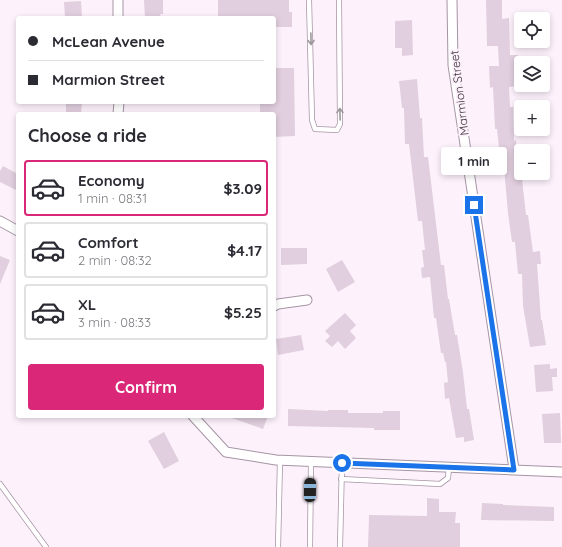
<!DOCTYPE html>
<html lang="en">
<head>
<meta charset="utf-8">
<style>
  :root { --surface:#fff; --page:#f7f7f7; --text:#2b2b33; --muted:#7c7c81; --line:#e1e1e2; --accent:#db2777 }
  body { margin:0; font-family:Quicksand,sans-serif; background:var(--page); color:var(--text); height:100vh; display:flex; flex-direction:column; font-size:15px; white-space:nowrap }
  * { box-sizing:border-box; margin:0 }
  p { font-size:13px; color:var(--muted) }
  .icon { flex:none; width:22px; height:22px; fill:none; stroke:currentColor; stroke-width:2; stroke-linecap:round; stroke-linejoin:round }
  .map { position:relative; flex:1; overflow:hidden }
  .side { position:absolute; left:16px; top:112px; width:260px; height:306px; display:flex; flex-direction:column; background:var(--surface); border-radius:4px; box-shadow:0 2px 6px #0003 }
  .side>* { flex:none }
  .top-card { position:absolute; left:16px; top:16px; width:260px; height:88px; border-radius:4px; box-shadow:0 2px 6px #0003; display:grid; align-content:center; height:88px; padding:0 12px; background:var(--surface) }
  .tools { position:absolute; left:514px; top:12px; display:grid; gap:8px }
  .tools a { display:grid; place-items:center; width:36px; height:36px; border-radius:4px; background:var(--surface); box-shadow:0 2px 6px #0003; font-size:20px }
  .end { position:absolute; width:18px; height:18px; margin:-9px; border:5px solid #1a73e8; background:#fff; box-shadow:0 0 0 2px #fff }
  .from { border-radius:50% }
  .bubble { position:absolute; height:28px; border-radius:4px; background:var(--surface); box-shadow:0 2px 6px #0003; font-size:13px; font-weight:700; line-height:28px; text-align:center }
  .car { position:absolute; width:12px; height:24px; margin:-12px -6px; border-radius:5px; box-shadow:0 0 3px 1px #0007; background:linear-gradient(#222 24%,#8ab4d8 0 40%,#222 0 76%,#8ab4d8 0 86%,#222 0) }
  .top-card b { display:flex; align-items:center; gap:14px; height:38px; font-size:15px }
  .top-card b+b { border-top:1px solid var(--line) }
  .top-card i { width:10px; height:10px; background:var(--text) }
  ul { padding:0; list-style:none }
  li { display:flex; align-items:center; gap:12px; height:56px; margin:0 8px 6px; padding:0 4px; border:2px solid var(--line); border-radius:4px }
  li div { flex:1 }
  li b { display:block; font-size:15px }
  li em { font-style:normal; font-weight:700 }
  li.on { border-color:var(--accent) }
  li>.icon { width:36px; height:36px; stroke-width:1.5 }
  h2 { padding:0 12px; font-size:18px; line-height:48px }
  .button { display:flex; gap:8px; margin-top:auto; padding:8px 12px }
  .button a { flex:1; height:46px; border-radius:4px; background:var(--accent); color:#fff; font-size:16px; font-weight:700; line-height:46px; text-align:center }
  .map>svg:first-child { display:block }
</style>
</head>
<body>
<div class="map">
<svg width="562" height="547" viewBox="0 0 562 547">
  <rect width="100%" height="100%" fill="#fdf2fc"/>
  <path fill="#e1cede" d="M144 0H163V14H160L161 18H145Z
    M218 0H289V12H292V27H274V18H244V17H218Z
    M486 0H502V19L509 18 510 55H518L519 86 509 87 510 107H513L514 141 516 140 520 179H522L526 215H528L533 252 540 251 541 264H537L541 320H542L546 345 530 347 523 306 522 274H518L515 242H512L508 213 504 167H501L497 129H495L493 87 490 88 489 66H499L498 46H487Z
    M81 1 82 18H65L64 2Z
    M412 20 413 55 402 56V48H395V21Z
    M274 68H294L295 136 274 137V114H260V102H274Z
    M417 79 420 118H422L424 157H428L441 265H444L448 299H449L455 335H457L463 372 467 409H469L474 440 464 442V437L456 438 449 398 445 399 444 383 448 382 446 362H445L443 353H441L436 318H434L430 277 422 278 421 268 424 267 422 250H425L422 221H418L409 144H405L404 108H402L399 81Z
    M66 102H82L81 114H66Z
    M3 166 18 174V191L0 182V171Z
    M281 248H307V264L281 265Z
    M0 256 10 260 0 284Z
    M342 260 355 282 338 292 326 269Z
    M345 313 356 325 350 331 356 338 345 349 338 341 332 347 325 341 330 336 325 331Z
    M301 335 304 350 278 355 276 339Z
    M550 364V369L557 368V377H552L553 391 536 392 534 365Z
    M288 409 328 411V410H348V413H383V411H400V430H374V428L288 426Z
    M560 413 561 443H544L542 414Z
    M229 416H268L263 429 229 417Z
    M164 432 179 461 164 469 148 441Z
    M427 498 439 499V512H456L455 523H460V547H368L369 515 427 516Z
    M482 503 503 504V505L554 507V521L481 520Z"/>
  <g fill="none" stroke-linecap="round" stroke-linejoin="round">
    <defs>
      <path id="service" d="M309 0 312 120 315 129 337 130 340 124 339 0
        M341 479 440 484 448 478 449 467
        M0 484 46 547
        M278 547 280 461
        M310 547 311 462
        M340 547 342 463"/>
      <path id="minor" d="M118 0V18
        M452 0 453 65 514 469
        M118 114 119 102
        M0 221 18 231
        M274 306 278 304 307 300
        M193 416 226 452 276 460 562 472"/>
    </defs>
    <use href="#service" stroke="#a694a4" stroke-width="6"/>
    <use href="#minor" stroke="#a694a4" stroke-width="11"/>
    <use href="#service" stroke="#fff" stroke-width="4.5"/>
    <use href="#minor" stroke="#fff" stroke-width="9"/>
  </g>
  <defs><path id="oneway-shaft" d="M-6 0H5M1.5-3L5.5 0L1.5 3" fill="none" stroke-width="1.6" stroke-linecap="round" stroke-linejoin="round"/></defs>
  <g stroke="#9c989c">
    <use href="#oneway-shaft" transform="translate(311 39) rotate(89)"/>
    <use href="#oneway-shaft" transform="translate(340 114) rotate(-91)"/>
  </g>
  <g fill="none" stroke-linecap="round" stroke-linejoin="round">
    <path stroke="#1a73e8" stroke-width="5" d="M342 463 514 470 474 205"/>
  </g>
  <g text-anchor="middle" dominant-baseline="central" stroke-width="4" stroke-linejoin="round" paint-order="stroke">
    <g font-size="12" fill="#3a3239" stroke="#fdf2fc">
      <text transform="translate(459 93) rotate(-97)">Marmion Street</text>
    </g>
  </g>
</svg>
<div class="tools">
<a><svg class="icon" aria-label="locate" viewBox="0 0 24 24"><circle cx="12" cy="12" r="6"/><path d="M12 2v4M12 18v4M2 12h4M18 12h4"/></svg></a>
<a><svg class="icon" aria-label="layers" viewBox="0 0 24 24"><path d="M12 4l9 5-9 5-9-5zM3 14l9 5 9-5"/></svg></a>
<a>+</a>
<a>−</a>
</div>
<i class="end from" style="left:342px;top:463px"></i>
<i class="end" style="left:474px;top:205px"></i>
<div class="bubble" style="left:441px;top:147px;width:66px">1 min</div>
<i class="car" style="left:310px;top:490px;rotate:1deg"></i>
<div class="top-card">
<b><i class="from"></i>McLean Avenue</b>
<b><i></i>Marmion Street</b>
</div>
<section class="side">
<h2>Choose a ride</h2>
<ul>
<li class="on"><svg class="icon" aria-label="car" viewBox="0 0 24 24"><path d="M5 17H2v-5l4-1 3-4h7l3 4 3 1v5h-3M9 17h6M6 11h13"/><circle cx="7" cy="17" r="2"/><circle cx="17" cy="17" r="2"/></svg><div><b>Economy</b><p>1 min · 08:31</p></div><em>$3.09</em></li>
<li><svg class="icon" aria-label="car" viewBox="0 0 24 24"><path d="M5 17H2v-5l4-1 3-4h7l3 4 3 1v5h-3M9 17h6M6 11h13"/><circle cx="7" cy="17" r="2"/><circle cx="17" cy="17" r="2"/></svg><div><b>Comfort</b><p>2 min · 08:32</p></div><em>$4.17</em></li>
<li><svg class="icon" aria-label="car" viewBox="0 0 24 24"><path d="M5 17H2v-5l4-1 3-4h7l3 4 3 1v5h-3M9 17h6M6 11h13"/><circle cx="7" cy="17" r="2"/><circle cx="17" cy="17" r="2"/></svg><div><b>XL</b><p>3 min · 08:33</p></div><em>$5.25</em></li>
</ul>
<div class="button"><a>Confirm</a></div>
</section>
</div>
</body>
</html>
